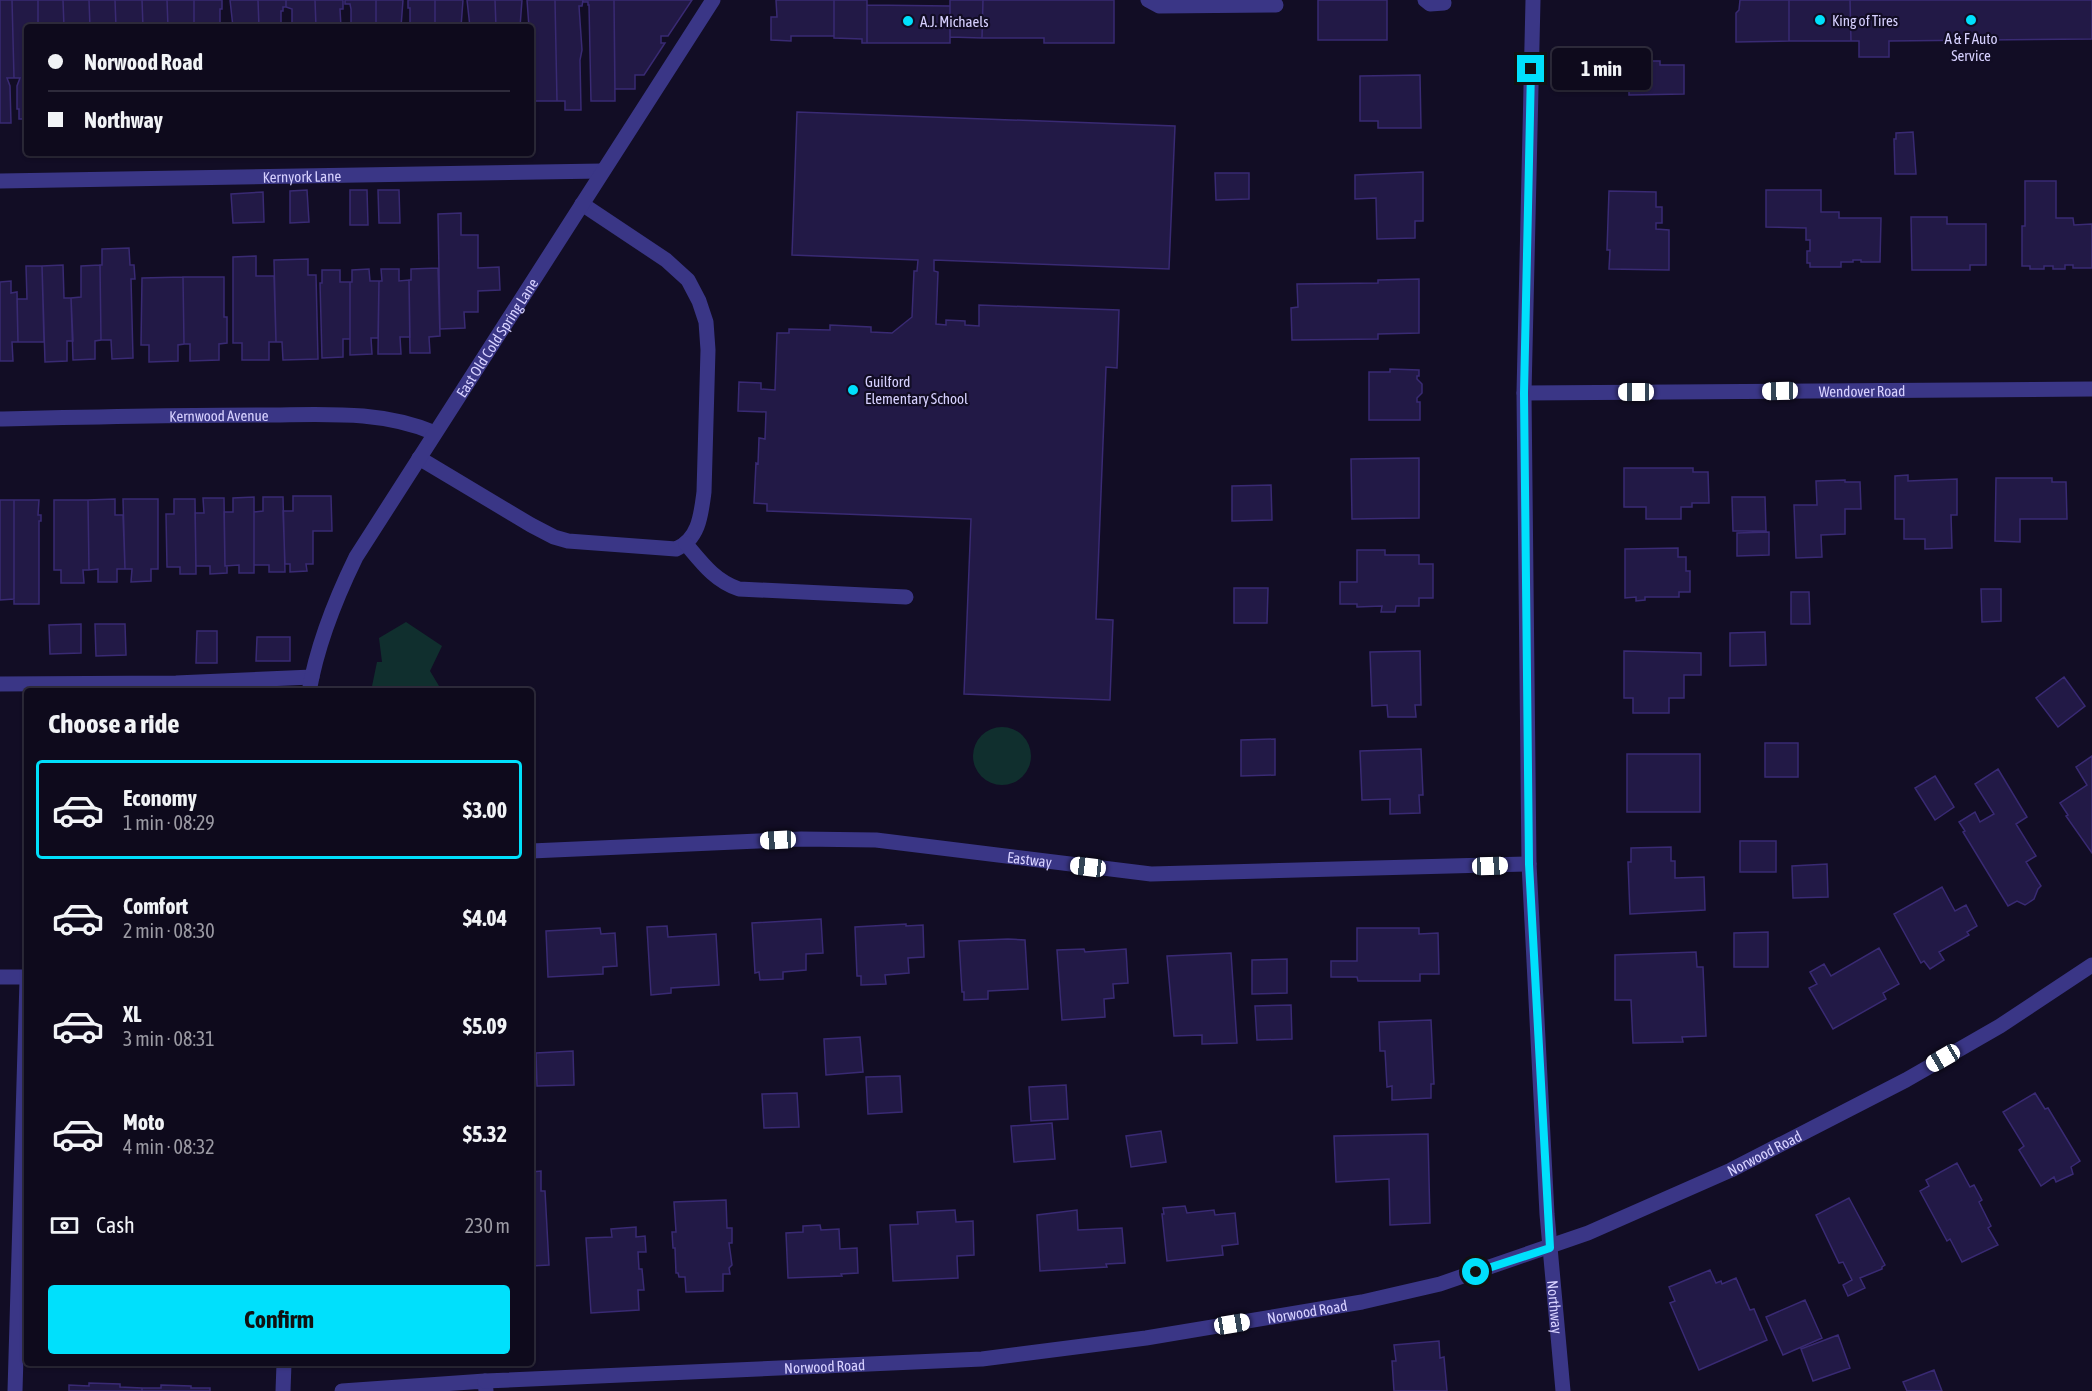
<!DOCTYPE html>
<html lang="en">
<head>
<meta charset="utf-8">
<style>
  :root { --surface:#0e0a1c; --page:#171325; --text:#f1f3f6; --muted:#9b9aa3; --line:#2e2b3b; --accent:#00e0fc }
  body { margin:0; font-family:"Asap Condensed",sans-serif; background:var(--page); color:var(--text); height:100vh; display:flex; flex-direction:column; font-size:22px; white-space:nowrap }
  * { box-sizing:border-box; margin:0 }
  p { font-size:20px; color:var(--muted) }
  .icon { flex:none; width:33px; height:33px; fill:none; stroke:currentColor; stroke-width:2; stroke-linecap:round; stroke-linejoin:round }
  .map { position:relative; flex:1; overflow:hidden }
  .side { position:absolute; left:24px; top:688px; width:510px; height:678px; display:flex; flex-direction:column; background:var(--surface); border-radius:6px; box-shadow:0 2px 4px #0004,0 0 0 2px var(--line) }
  .side>* { flex:none }
  .banner { position:absolute; left:24px; top:24px; width:510px; height:132px; border-radius:6px; box-shadow:0 2px 4px #0004,0 0 0 2px var(--line); display:grid; align-content:center; height:132px; padding:0 24px; background:var(--surface) }
  .end { position:absolute; width:27px; height:27px; margin:-14px; border:8px solid #00e0fc; background:#111; box-shadow:0 0 0 3px #111 }
  .from { border-radius:50% }
  .bubble { position:absolute; height:42px; border-radius:6px; background:var(--surface); box-shadow:0 2px 4px #0004,0 0 0 2px var(--line); font-size:20px; font-weight:700; line-height:42px; text-align:center }
  .car { position:absolute; width:18px; height:36px; margin:-18px -9px; border-radius:8px; box-shadow:0 0 4px 2px #0007; background:linear-gradient(#fff 24%,#345 0 40%,#fff 0 76%,#345 0 86%,#fff 0) }
  .banner b { display:flex; align-items:center; gap:21px; height:57px; font-size:22px }
  .banner b+b { border-top:2px solid var(--line) }
  .banner i { width:15px; height:15px; background:var(--text) }
  ul { padding:0; list-style:none }
  li { display:flex; align-items:center; gap:18px; height:99px; margin:0 12px 9px; padding:0 12px; border:3px solid transparent; border-radius:6px }
  li div { flex:1 }
  li b { display:block; font-size:22px }
  li em { font-style:normal; font-weight:700 }
  li.on { border-color:var(--accent) }
  li>.icon { width:54px; height:54px; stroke-width:1.5 }
  h2 { padding:0 24px; font-size:27px; line-height:72px }
  .pay { display:flex; align-items:center; gap:15px; height:66px; padding:0 24px; font-size:22px }
  .pay p { margin-inline-start:auto }
  .button { display:flex; gap:12px; margin-top:auto; padding:12px 24px }
  .button a { flex:1; height:69px; border-radius:6px; background:var(--accent); color:#111; font-size:24px; font-weight:700; line-height:69px; text-align:center }
  .map>svg:first-child { display:block }
</style>
</head>
<body>
<div class="map">
<svg width="2092" height="1391" viewBox="0 0 2092 1391">
  <rect width="100%" height="100%" fill="#120d25"/>
  <path fill="#102f2e" d="M406 622 442 646 430 671 442 691H371L377 662H382L379 638Z
    M973 756a29 29 0 1 1 58 0a29 29 0 1 1-58 0Z"/>
  <path fill="#221946" stroke="#392a73" stroke-width="1.5" d="M0 0H12L14 78H7L10 86 11 123H0Z
    M12 0H38V27H27V119H19V109H17V86L20 78H14Z
    M38 0H63L64 27H38Z
    M63 0H89L90 27H64Z
    M89 0H115L116 27H90Z
    M115 0H142L143 27H116Z
    M142 0H167L168 27H143Z
    M167 0H194V27H168Z
    M194 0H222V9H220V27H194Z
    M230 0H258L259 27H233Z
    M258 0H286V7H283V11H281V27H259Z
    M286 0H315L316 27H292V9L286 7Z
    M315 0H343V9H340L341 27H316Z
    M345 0H376V27H351V9L350 4H345Z
    M376 0H403L401 27H376Z
    M408 0H435V27H410V8H408Z
    M435 0H463L461 27H435Z
    M467 0H495L496 27H470Z
    M495 0H522L520 27H496Z
    M527 0H555L557 101H531V27H529Z
    M555 0H583L582 6H579L582 50 580 60 581 110H565V101H557Z
    M583 0H614L615 101H591L589 5H588V2H583Z
    M614 0H692L668 36H661V43H665L644 75H635V89H615Z
    M776 0H834V36H791V41L771 40V17H777Z
    M834 0H867V43H862V39L834 38Z
    M950 0H983L982 38 950 37Z
    M983 0H1114V43H1044V38H982Z
    M1318 0H1387V40H1318Z
    M1740 0H1789V41L1736 42V13L1739 10Z
    M1789 0H1850L1851 41H1789Z
    M1850 0H2092V39L1889 41V57H1859V41H1851Z
    M867 5 950 6V43H867Z
    M1629 61H1660V65H1684V94L1629 95Z
    M1420 75 1421 128H1378V121H1360V76Z
    M797 112 1175 126 1169 269 934 260V271L938 272 936 324 946 325V320L965 321V325L979 326V305L1119 310 1117 368 1106 367 1096 619 1113 620 1110 700 964 694 971 519 767 511V504L754 503 756 463 758 464 759 438 765 439 766 412 738 411 739 382 761 383V389L775 390 777 333H789V329L830 330V325L871 327V332L892 333 912 317 914 271H917L918 260 792 255Z
    M1913 132 1916 174H1895L1894 139H1896V133Z
    M1423 172V221H1415V238L1377 239 1376 198 1355 199V175Z
    M1215 173H1249V199L1216 200Z
    M2025 181H2056V218H2073L2074 225 2092 224V268H2073V265H2065V269H2053V266H2044V269H2030V266H2022V226H2025Z
    M307 190 309 222 290 223V191Z
    M350 190H367L368 225H350Z
    M378 190H399L400 223H379Z
    M1766 190H1821V212H1839V218H1881L1880 262H1861V260H1853V262H1841V267H1810V263H1807V251H1810V240H1806V228L1766 227Z
    M1609 191 1656 192V207H1662V223H1656V229L1669 230V270L1609 269 1610 250H1607Z
    M263 192 264 222 233 223 231 194Z
    M461 213V235H478V268L499 267 500 290 478 291V312H464L465 328 440 329 438 214Z
    M1911 217H1947V224H1986V265H1970V270H1912Z
    M129 248 130 265H134L135 279H131L133 358 112 359 111 340H101L100 265H102V249Z
    M256 256V276H274L276 342H269V360H242V343H233V257Z
    M308 259V275H316L318 359 283 360 282 342H276L274 260Z
    M63 265 64 298H71L73 341H67V361L45 362 42 266Z
    M100 265 101 340 95 341V359L73 360 71 298 81 297V266Z
    M26 266H42L44 342H18L17 299H27Z
    M438 268 440 336 429 337 430 353H410L409 280H411V269Z
    M369 269 370 281H379L378 338H371L372 354 350 355V282H352V270Z
    M381 269H399V281L409 280 410 337H400L401 354H378L379 281H382Z
    M322 270H340V282H350V339H343V357L322 358 320 283H322Z
    M183 277 184 344 178 345V361L149 362V345H141L142 278Z
    M183 277H224V317H227V343L219 344V360L190 361V344H184Z
    M1419 279V333L1378 334V339L1292 340 1291 308 1298 307 1297 284 1378 283V280Z
    M11 281V293L17 292 18 342H12L13 361H0V282Z
    M1390 369 1419 370V376H1417V379L1422 384V393L1417 398V402H1420V420H1369V372H1390Z
    M1419 458V518L1352 519 1351 459Z
    M1624 468H1693V472H1708L1709 503H1692V507H1681V519H1646V507H1624Z
    M1908 475V481L1957 479V515H1951L1952 548 1925 549V539H1904V519H1895V476Z
    M1996 478H2052V482H2066L2067 519H2020V542L1995 541Z
    M1845 480V482H1860L1861 509H1845V534L1821 535 1822 557 1796 558 1794 505H1817L1816 481Z
    M1271 485 1272 520 1232 521V486Z
    M293 496H331L332 531H313V564H306L307 571 290 572V564H285L283 511H293Z
    M254 497V573H239V565L225 566 224 512H233V498Z
    M263 497H283L285 572H269V565H254V512L263 511Z
    M1732 497H1765L1766 531H1733Z
    M203 498H224L225 566H227V573L210 574V566H196L195 513H204Z
    M115 499V515H123L125 569H117V582H98V569L89 570 88 500Z
    M123 499H158V569H151V581L131 582 132 569H125Z
    M174 499H195L196 574H180V567H167L166 514H174Z
    M0 500H14V599L0 600Z
    M14 500H39L38 515H41V521H39V604H14Z
    M54 500H88L89 570H83L84 583H61V570H54Z
    M1769 532V555L1737 556V533Z
    M1678 548V557H1686V571H1690V592H1679V597H1645V600L1636 601V597L1625 598V549Z
    M1357 550H1385V555H1419V564H1433V598H1419V606H1396L1395 612H1381L1382 606 1357 607V604H1340V582H1357Z
    M1234 588H1268L1267 623H1234Z
    M1981 589H2001V621L1982 622Z
    M1791 592H1809L1810 624H1791Z
    M81 624V653L50 654 49 625Z
    M95 624H125L126 655 96 656Z
    M197 631H217V663H196Z
    M1765 632 1766 665 1730 666V633Z
    M257 637H290V661H256Z
    M1420 651 1421 705H1415L1416 717H1388L1387 705 1372 706 1370 652Z
    M1624 651 1701 653V675H1684V698H1669V713H1633V698H1624Z
    M2064 677 2085 706 2058 727 2036 698Z
    M1275 739V775L1241 776V740Z
    M1765 743H1798V777H1765Z
    M1421 749 1423 795H1419L1420 813 1390 814V799L1362 800 1360 751Z
    M1627 754H1700V812H1627Z
    M2092 756V853L2066 816 2068 815 2060 803 2087 785 2076 767Z
    M1998 769 2027 817 2016 824 2036 856 2026 862 2041 886 2038 889 2034 899 2025 905 2017 901 2008 906 1963 832 1965 831 1959 822 1975 812 1980 822 1994 814 1975 784Z
    M1935 776 1954 807 1935 820 1915 788Z
    M1740 841H1776V872H1740Z
    M1671 847V861H1675V878L1704 877 1705 910 1630 914 1628 862H1631V848Z
    M1827 864 1828 897 1793 898 1792 866Z
    M1942 887 1955 911 1966 905 1977 926 1967 932 1969 935 1939 952 1944 960 1930 969 1924 961 1921 963 1894 914Z
    M821 919 823 953 806 954V970L783 972V979L760 980 759 972 755 973 752 923Z
    M906 924V926L923 925 924 957 908 958 909 973 885 975 886 984 861 985V976H857L855 927Z
    M667 926 668 937 716 934 719 985 671 988V993L651 995 647 927Z
    M600 928 601 934 615 933 617 966 603 967V974L548 977 546 931Z
    M1357 928H1419V934L1438 933 1439 974H1420V981H1358L1357 977H1331V961H1357Z
    M1768 932V967H1734V933Z
    M1008 939 1025 940 1028 989 988 991V999L964 1000V992H962L959 941Z
    M1879 948 1899 984 1883 993 1886 999 1833 1029 1809 988 1817 984 1810 972 1824 964 1831 976Z
    M1084 949 1085 952 1126 949 1128 983 1113 984 1114 998 1104 999 1105 1017 1062 1020 1057 950Z
    M1696 952 1697 967H1703L1706 1036 1682 1037 1683 1042 1633 1043 1631 1000H1615V955Z
    M1231 953 1237 1043 1202 1044V1035L1174 1036 1167 956Z
    M1287 959V993L1252 994V960Z
    M1291 1005 1292 1039 1257 1040 1255 1006Z
    M1431 1020 1434 1084H1431V1098L1392 1100V1086L1387 1087 1385 1051H1380L1379 1022Z
    M860 1037 863 1072 826 1075 824 1039Z
    M573 1051 574 1085 537 1086 536 1053Z
    M900 1076 902 1112 868 1114 866 1077Z
    M1066 1085 1068 1119 1031 1121 1029 1087Z
    M797 1093 799 1127 764 1128 762 1094Z
    M2035 1093 2045 1109 2048 1108 2080 1161 2071 1167 2073 1174 2056 1182 2054 1177 2041 1186 2019 1150 2024 1146 2003 1112Z
    M1052 1123 1055 1159 1014 1162 1011 1126Z
    M1161 1131 1166 1162 1131 1167 1126 1136Z
    M1428 1134 1430 1223 1390 1225 1389 1179 1336 1182 1334 1136Z
    M1957 1163 1970 1187 1974 1185 1982 1200 1979 1202 1991 1226 1988 1228 1998 1245 1962 1262 1950 1239 1947 1241 1920 1191 1929 1186 1926 1180Z
    M541 1171V1191H545L549 1265 531 1266V1172Z
    M1849 1198 1885 1265 1882 1267V1269L1860 1278 1865 1288 1848 1296 1843 1285 1852 1280 1843 1262 1839 1263 1816 1215Z
    M726 1200 727 1228H732V1243H729L732 1265 729 1268 730 1274H723V1291L686 1292 685 1277H679L678 1273H676L675 1248H673L672 1232H676L674 1202Z
    M1185 1206 1187 1213 1214 1210 1215 1215 1235 1213 1238 1244 1222 1246 1223 1255 1167 1261 1162 1214H1164L1163 1208Z
    M955 1210 956 1222 973 1221 974 1255 957 1256 958 1278 893 1281 890 1225 918 1224 917 1212Z
    M1077 1210 1078 1230 1122 1228 1125 1263 1106 1264 1107 1267 1040 1271 1037 1215Z
    M820 1225 821 1230 839 1229 840 1249 857 1248 858 1273 841 1274 842 1276 788 1278 786 1233 803 1232V1226Z
    M636 1227V1237L645 1236 646 1252H638L639 1269H642L644 1290H638L639 1310 591 1313 586 1238 612 1237 611 1229Z
    M1710 1270 1716 1283 1721 1281 1722 1284 1736 1278 1750 1310 1754 1309 1767 1340 1699 1370 1670 1303 1675 1301 1669 1287Z
    M1805 1300 1822 1338 1783 1355 1766 1317Z
    M1838 1335 1850 1368 1813 1381 1801 1349Z
    M1439 1341 1440 1358 1444 1357 1447 1391H1394L1392 1361H1396L1394 1345Z
    M1934 1370 1942 1391H1907L1903 1382Z
    M89 1383 120 1384V1387L142 1388V1391H69V1385L89 1386Z
    M161 1385 191 1386V1388H210V1391H142V1388H161Z"/>
  <g fill="none" stroke-linecap="round" stroke-linejoin="round">
    <g stroke="#3a3686" stroke-width="15">
      <path d="M1148 0 1159 6 1276 5"/>
      <path d="M1425 0 1430 4 1444 3"/>
      <path id="s1" d="M0 181 602 171"/>
      <path d="M419 458 531 525 554 537 568 541 676 549C699 539 701 515 704 492L708 350 706 322 699 301 688 280 666 260 582 204"/>
      <path d="M686 544C702 563 715 581 739 589L906 597"/>
      <path d="M0 684 176 683 312 677"/>
      <path d="M15 1391 27 980"/>
      <path d="M342 1391 485 1381 486 1391"/>
    </g>
    <g stroke="#3a3686" stroke-width="15">
      <path id="s2" d="M1533 0 1524 393 1529 864 1547 1214 1563 1391"/>
      <path id="s3" d="M1524 393 2092 389"/>
      <path id="s4" d="M0 419C87 417 173 415 260 415 319 415 379 409 435 433"/>
      <path id="s5" d="M309 692C317 645 335 600 356 557L713 0"/>
      <path id="s6" d="M531 851 801 839 876 840 1151 874 1529 864"/>
      <path d="M0 977H27"/>
      <path id="s7" d="M485 1381 982 1359 1146 1338 1362 1302 1440 1284 1588 1233 1731 1170 1906 1080 2000 1026 2092 965"/>
      <path d="M283 1391 284 1364"/>
    </g>
  </g>
  <g fill="none" stroke-linecap="round" stroke-linejoin="round">
    <path stroke="#00e0fc" stroke-width="8" d="M1476 1272 1550 1248 1529 864 1524 393 1531 69"/>
  </g>
  <g fill="#00e0fc" stroke="#120d25" stroke-width="2">
    <circle cx="1820" cy="20" r="6"/>
    <circle cx="1971" cy="20" r="6"/>
    <circle cx="908" cy="21" r="6"/>
    <circle cx="853" cy="390" r="6"/>
  </g>
  <g text-anchor="middle" dominant-baseline="central" stroke-width="4.5" stroke-linejoin="round" paint-order="stroke">
    <g font-size="15" fill="#d7d1ff" stroke="#120d25" text-anchor="start">
      <text x="1832" y="20">King of Tires</text>
      <text x="920" y="21">A.J. Michaels</text>
      <text x="1971" y="38" text-anchor="middle">A &amp; F Auto<tspan x="1971" dy="17">Service</tspan></text>
      <text x="865" y="381">Guilford<tspan x="865" dy="17">Elementary School</tspan></text>
    </g>
    <g font-size="15" fill="#d7d1ff" stroke="#120d25">
      <text stroke="none"><textPath href="#s1" startOffset="302">Kernyork Lane</textPath></text>
      <text stroke="none"><textPath href="#s5" startOffset="404">East Old Cold Spring Lane</textPath></text>
      <text stroke="none"><textPath href="#s3" startOffset="338">Wendover Road</textPath></text>
      <text stroke="none"><textPath href="#s4" startOffset="219">Kernwood Avenue</textPath></text>
      <text stroke="none"><textPath href="#s6" startOffset="500">Eastway</textPath></text>
      <text stroke="none"><textPath href="#s7" startOffset="1312">Norwood Road</textPath></text>
      <text stroke="none"><textPath href="#s2" startOffset="1308">Northway</textPath></text>
      <text stroke="none"><textPath href="#s7" startOffset="826">Norwood Road</textPath></text>
      <text stroke="none"><textPath href="#s7" startOffset="340">Norwood Road</textPath></text>
    </g>
  </g>
</svg>
<i class="end from" style="left:1476px;top:1272px"></i>
<i class="end" style="left:1531px;top:69px"></i>
<div class="bubble" style="left:1552px;top:48px;width:99px">1 min</div>
<i class="car" style="left:1780px;top:391px;rotate:269deg"></i>
<i class="car" style="left:1636px;top:392px;rotate:270deg"></i>
<i class="car" style="left:778px;top:840px;rotate:267deg"></i>
<i class="car" style="left:1490px;top:866px;rotate:88deg"></i>
<i class="car" style="left:1088px;top:867px;rotate:277deg"></i>
<i class="car" style="left:1943px;top:1058px;rotate:240deg"></i>
<i class="car" style="left:1232px;top:1324px;rotate:81deg"></i>
<div class="banner">
<b><i class="from"></i>Norwood Road</b>
<b><i></i>Northway</b>
</div>
<section class="side">
<h2>Choose a ride</h2>
<ul>
<li class="on"><svg class="icon" aria-label="car" viewBox="0 0 24 24"><path d="M5 17H2v-5l4-1 3-4h7l3 4 3 1v5h-3M9 17h6M6 11h13"/><circle cx="7" cy="17" r="2"/><circle cx="17" cy="17" r="2"/></svg><div><b>Economy</b><p>1 min · 08:29</p></div><em>$3.00</em></li>
<li><svg class="icon" aria-label="car" viewBox="0 0 24 24"><path d="M5 17H2v-5l4-1 3-4h7l3 4 3 1v5h-3M9 17h6M6 11h13"/><circle cx="7" cy="17" r="2"/><circle cx="17" cy="17" r="2"/></svg><div><b>Comfort</b><p>2 min · 08:30</p></div><em>$4.04</em></li>
<li><svg class="icon" aria-label="car" viewBox="0 0 24 24"><path d="M5 17H2v-5l4-1 3-4h7l3 4 3 1v5h-3M9 17h6M6 11h13"/><circle cx="7" cy="17" r="2"/><circle cx="17" cy="17" r="2"/></svg><div><b>XL</b><p>3 min · 08:31</p></div><em>$5.09</em></li>
<li><svg class="icon" aria-label="car" viewBox="0 0 24 24"><path d="M5 17H2v-5l4-1 3-4h7l3 4 3 1v5h-3M9 17h6M6 11h13"/><circle cx="7" cy="17" r="2"/><circle cx="17" cy="17" r="2"/></svg><div><b>Moto</b><p>4 min · 08:32</p></div><em>$5.32</em></li>
</ul>
<div class="pay"><svg class="icon" aria-label="cash" viewBox="0 0 24 24"><path d="M3 7h18v10H3z"/><circle cx="12" cy="12" r="2"/></svg>Cash<p>230 m</p></div>
<div class="button"><a>Confirm</a></div>
</section>
</div>
</body>
</html>
